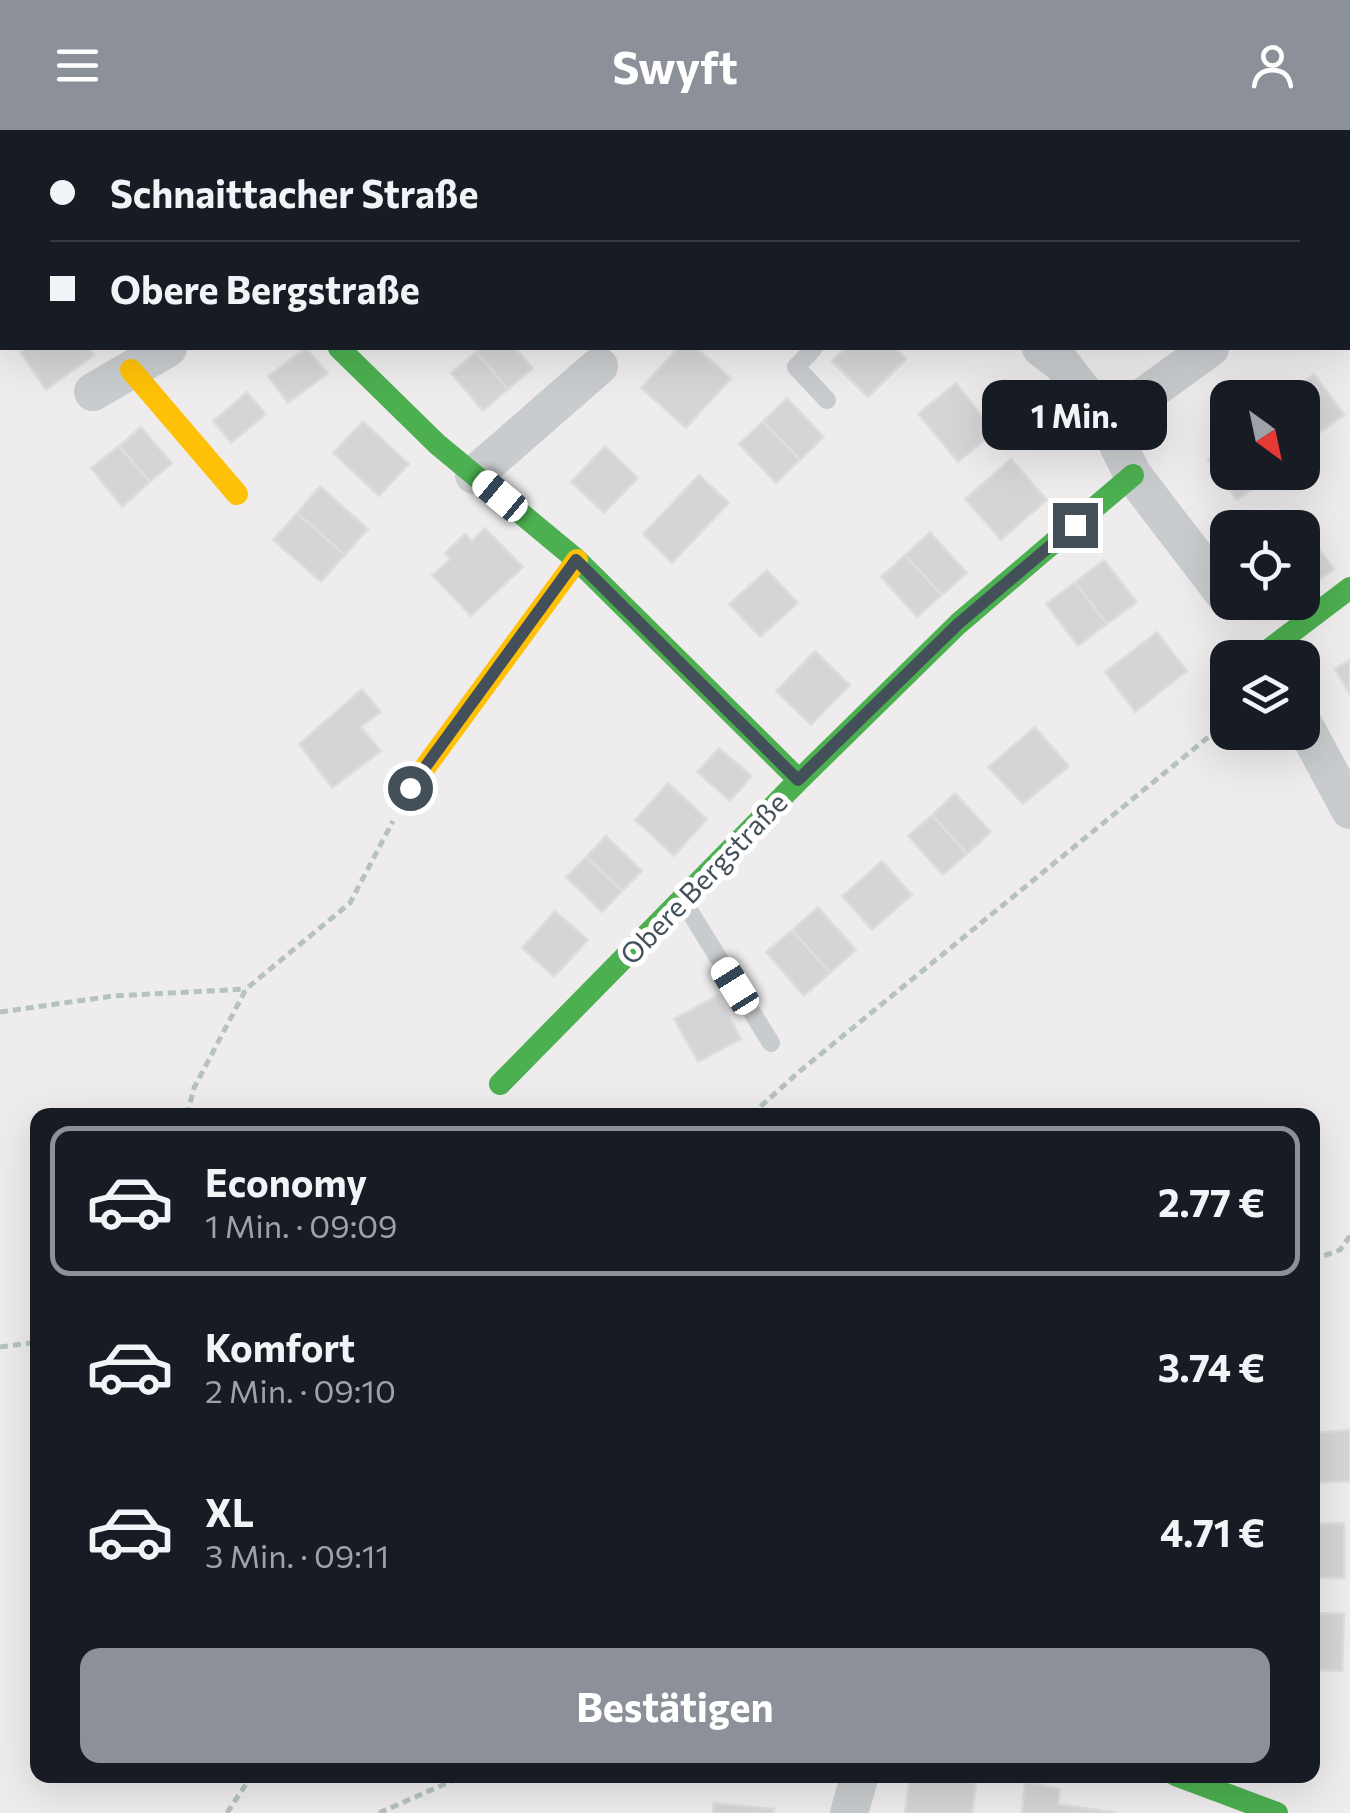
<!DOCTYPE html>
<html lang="de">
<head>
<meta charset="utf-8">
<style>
  :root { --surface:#171b24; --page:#20242c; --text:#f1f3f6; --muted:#9ea1a6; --line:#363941; --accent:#8c9099 }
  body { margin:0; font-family:Commissioner,sans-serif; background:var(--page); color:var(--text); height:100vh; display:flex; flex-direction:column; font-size:38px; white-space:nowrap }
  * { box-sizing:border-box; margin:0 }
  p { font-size:32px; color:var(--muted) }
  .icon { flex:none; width:55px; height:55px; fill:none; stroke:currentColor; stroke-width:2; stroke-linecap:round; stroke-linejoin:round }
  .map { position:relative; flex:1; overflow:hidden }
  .drawer { position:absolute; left:30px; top:978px; width:1290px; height:675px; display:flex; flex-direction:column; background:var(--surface); border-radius:20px; box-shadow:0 10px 40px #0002 }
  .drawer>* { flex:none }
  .top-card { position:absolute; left:0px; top:0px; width:1350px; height:220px; box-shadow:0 10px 40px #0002; display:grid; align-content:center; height:220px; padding:0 50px; background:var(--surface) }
  .needle { width:65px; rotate:147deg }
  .fabs { position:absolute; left:1210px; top:250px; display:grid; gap:20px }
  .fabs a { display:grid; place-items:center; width:110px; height:110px; border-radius:20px; background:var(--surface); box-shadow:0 10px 40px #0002; font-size:50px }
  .end { position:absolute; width:45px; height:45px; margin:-22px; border:12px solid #43505a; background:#fff; box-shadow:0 0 0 5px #fff }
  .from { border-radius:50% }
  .bubble { position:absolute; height:70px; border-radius:20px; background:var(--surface); box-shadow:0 10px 40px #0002; font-size:32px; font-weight:700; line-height:70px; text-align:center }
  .car { position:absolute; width:30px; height:60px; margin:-30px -15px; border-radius:12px; box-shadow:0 0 8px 2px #0007; background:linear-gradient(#fff 24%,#345 0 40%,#fff 0 76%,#345 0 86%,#fff 0) }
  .top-card b { display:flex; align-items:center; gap:35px; height:95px; font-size:38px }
  .top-card b+b { border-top:2px solid var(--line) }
  .top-card i { width:25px; height:25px; background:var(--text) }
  ul { padding:18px 0 0; list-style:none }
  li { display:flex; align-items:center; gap:30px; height:150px; margin:0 20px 15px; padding:0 30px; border:5px solid transparent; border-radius:20px }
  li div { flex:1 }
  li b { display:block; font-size:38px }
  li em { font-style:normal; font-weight:700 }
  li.active { border-color:var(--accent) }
  li>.icon { width:90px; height:90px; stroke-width:1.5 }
  .action { display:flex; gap:20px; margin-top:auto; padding:20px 50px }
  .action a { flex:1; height:115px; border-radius:20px; background:var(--accent); color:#fff; font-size:40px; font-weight:700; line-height:115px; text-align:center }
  header { display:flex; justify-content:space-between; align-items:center; height:130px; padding:0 50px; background:var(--accent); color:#fff; font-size:45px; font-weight:700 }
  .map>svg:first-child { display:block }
</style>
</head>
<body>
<header><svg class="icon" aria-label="menu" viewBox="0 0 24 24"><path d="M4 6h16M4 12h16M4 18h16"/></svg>Swyft<svg class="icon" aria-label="person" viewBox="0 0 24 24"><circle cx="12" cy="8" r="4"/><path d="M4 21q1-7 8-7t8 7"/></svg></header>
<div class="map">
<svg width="1350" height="1683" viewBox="0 0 1350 1683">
  <rect width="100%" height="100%" fill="#eeecec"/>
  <path fill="#d5d4d7" stroke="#dfdedf" stroke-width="2.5" d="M26 218H89L94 225 46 260 20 222Z
    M306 218 328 243 288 273 268 246Z
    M482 218H515L533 238 508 259 476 222Z
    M678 218H696L731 248 686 298 641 258Z
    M845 218H895L906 229 868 267 832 231Z
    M476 222 508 259 483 281 451 243Z
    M1314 244 1344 285 1308 311 1302 304V268H1281Z
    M956 253 995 302 958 332 918 284Z
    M247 262 266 284 231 313 213 291Z
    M787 268 824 307 800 330 763 291Z
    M363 291 409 334 379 366 333 323Z
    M763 291 800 330 776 353 739 314Z
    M141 297 172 333 150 352 119 316Z
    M119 316 150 352 122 377 91 338Z
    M605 316 638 348 604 383 571 352Z
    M1228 316V342H1276L1237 370 1208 329Z
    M1011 329 1047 370 1001 410 965 369Z
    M699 345 729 373 672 433 643 404Z
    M320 356 368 399 345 425 297 383Z
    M297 383 345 425 321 452 273 410Z
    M1300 392 1334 439 1302 462V398H1293Z
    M485 398 523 437 471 486 432 445 450 429 445 423 465 404 472 411Z
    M930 402 967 443 942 465 905 425Z
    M905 425 942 465 917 487 881 447Z
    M1104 430 1137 472 1107 494 1075 452Z
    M767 440 798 473 760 507 729 474Z
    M1075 452 1107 494 1078 516 1046 474Z
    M1157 502 1187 541 1135 582 1105 542Z
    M815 521 850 555 811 595 776 561Z
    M1350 530V564L1335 539Z
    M362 559 381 582 361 597 381 621 332 658 299 614Z
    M1035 597 1069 636 1023 674 988 637Z
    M719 618 752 646 730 671 697 642Z
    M668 653 707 689 674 726 635 690Z
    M955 663 991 702 967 724 932 685Z
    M932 685 967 724 943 745 908 706Z
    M606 706 642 741 622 761 586 727Z
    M586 727 622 761 602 782 566 747Z
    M882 731 912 765 872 800 842 766Z
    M818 777 856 820 830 843 792 800Z
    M555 781 588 810 554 847 522 818Z
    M792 800 830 843 804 866 766 822Z
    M718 865 741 909 698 932 674 889Z
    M1350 1300V1351L1312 1353V1303Z
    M1344 1393V1448H1312V1394Z
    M1312 1483 1344 1484 1342 1541 1312 1540Z
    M910 1645 976 1653 972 1683H905Z
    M1025 1652 1060 1659 1058 1674 1116 1683H1022Z
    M714 1673 774 1679 773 1683H713Z"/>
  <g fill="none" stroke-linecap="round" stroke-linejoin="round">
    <path stroke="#b5c2be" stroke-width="5" stroke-dasharray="8 5" stroke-linecap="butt" d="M810 0 812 2
      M0 882 113 866 246 859
      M187 985 194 958 246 859 350 773 393 691
      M751 985 800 941 1228 591
      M1312 1130 1340 1120 1350 1106
      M0 1217 38 1212
      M227 1683 252 1645
      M379 1683 465 1645"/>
    <path stroke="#c9ccce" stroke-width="18" d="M814 218 796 237 827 270
      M685 774 771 913"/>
    <path stroke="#c9ccce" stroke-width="38" d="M108 0 111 2
      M720 0 724 2
      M454 2 458 0
      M873 2 876 0
      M1348 119 1350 118
      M1041 218 1062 234 1107 293 1133 345 1228 469
      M93 262 168 218
      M1107 293 1210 218
      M474 345 599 236
      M1302 591 1350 680
      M849 1683 860 1645"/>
    <path stroke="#4caf50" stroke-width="22" d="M339 218 437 314 577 430 799 650
      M1267 521 1350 458
      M500 954 799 650 958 494 1133 345
      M1175 1645 1277 1683"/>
    <path stroke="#ffc107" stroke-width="22" d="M131 240 237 364
      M410 658 577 430"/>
  </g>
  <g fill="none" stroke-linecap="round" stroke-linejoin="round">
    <path stroke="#43505a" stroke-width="12" d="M410 658 576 430 798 650 958 494 1075 395"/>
  </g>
  <g text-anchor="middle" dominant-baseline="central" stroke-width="10" stroke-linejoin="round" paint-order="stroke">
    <g font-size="28" fill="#43505a" stroke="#fff">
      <text transform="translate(703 748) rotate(-46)">Obere Bergstraße</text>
    </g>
  </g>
</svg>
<div class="fabs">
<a><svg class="needle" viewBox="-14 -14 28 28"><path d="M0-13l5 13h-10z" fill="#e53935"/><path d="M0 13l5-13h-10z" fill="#9ea1a6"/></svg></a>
<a><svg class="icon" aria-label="locate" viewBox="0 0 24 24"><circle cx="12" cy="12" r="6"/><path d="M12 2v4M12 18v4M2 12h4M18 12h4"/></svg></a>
<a><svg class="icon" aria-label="layers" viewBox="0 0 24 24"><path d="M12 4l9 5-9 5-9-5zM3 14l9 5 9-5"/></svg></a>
</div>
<i class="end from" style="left:410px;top:658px"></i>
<i class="end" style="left:1075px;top:395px"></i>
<div class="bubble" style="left:982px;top:250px;width:185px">1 Min.</div>
<i class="car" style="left:500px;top:366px;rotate:310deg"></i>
<i class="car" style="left:735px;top:856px;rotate:328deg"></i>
<div class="top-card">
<b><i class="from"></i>Schnaittacher Straße</b>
<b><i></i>Obere Bergstraße</b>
</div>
<section class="drawer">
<ul>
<li class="active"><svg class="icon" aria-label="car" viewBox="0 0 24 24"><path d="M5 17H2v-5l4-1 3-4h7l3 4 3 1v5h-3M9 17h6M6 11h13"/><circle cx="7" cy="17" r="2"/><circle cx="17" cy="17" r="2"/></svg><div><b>Economy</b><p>1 Min. · 09:09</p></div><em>2.77 €</em></li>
<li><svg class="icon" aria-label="car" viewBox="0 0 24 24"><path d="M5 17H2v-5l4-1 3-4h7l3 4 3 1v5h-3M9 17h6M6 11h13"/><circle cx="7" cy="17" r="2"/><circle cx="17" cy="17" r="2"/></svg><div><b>Komfort</b><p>2 Min. · 09:10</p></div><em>3.74 €</em></li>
<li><svg class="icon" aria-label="car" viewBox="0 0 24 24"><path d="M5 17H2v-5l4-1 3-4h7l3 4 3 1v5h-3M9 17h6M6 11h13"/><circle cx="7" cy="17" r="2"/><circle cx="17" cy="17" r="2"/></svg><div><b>XL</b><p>3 Min. · 09:11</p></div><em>4.71 €</em></li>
</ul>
<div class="action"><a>Bestätigen</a></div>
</section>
</div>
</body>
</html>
